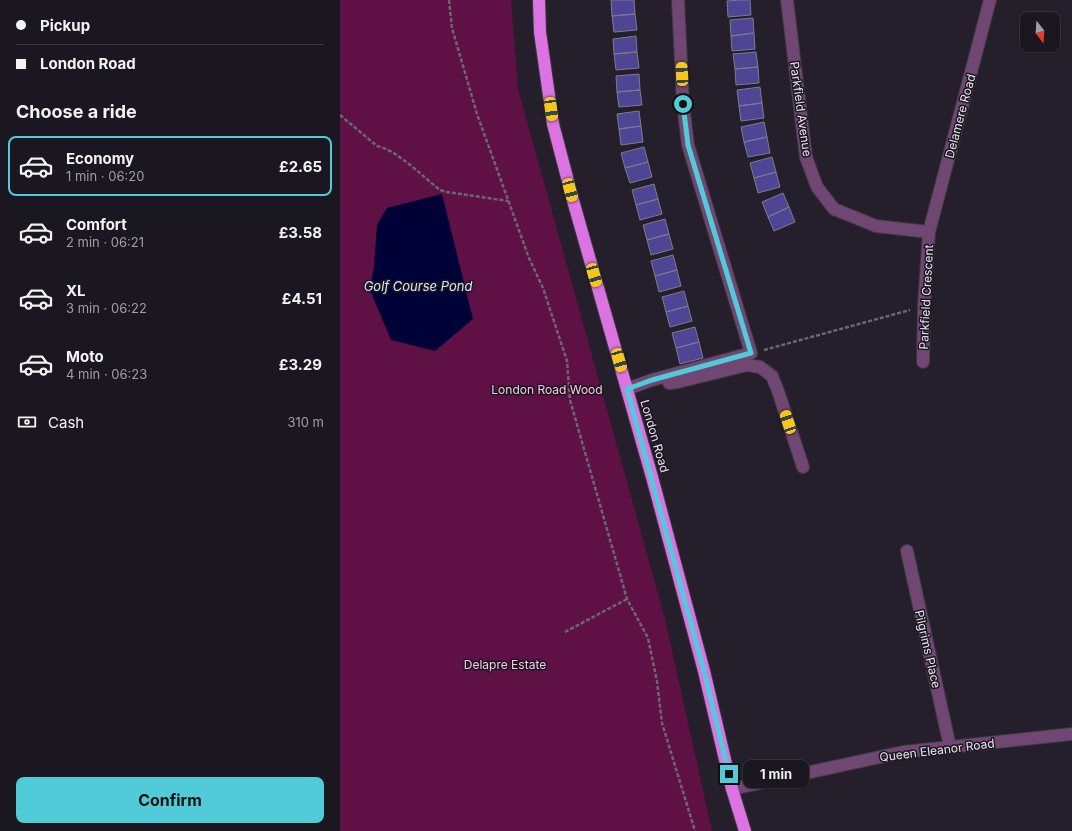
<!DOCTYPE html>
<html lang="en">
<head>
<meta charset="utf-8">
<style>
  :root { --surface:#1b1720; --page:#28242d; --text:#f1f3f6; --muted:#a09fa5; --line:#39363e; --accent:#52cbd8 }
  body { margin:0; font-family:Inter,sans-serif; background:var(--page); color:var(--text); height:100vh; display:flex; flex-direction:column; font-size:15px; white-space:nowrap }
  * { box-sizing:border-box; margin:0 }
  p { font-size:13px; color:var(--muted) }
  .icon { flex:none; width:22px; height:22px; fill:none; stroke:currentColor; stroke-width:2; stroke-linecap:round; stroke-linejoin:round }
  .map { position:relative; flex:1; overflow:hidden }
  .details { display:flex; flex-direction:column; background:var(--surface); width:340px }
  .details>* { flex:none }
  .top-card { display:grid; align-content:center; height:88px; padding:0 16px; background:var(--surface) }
  .needle { width:26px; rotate:163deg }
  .buttons { position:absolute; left:680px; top:12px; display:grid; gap:8px }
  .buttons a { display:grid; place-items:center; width:40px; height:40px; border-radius:8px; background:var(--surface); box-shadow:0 1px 3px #0004,0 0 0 1px var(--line); font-size:20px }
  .end { position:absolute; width:18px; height:18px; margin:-9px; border:5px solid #52cbd8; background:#111; box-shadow:0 0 0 2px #111 }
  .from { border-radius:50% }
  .bubble { position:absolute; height:28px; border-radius:8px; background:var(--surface); box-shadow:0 1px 3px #0004,0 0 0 1px var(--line); font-size:13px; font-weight:700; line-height:28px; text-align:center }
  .car { position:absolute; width:12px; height:24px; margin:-12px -6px; border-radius:5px; box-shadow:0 0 3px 1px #0007; background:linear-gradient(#f5c518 24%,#345 0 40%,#f5c518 0 76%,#345 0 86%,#f5c518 0) }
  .top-card b { display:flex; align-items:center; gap:14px; height:38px; font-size:15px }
  .top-card b+b { border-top:1px solid var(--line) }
  .top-card i { width:10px; height:10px; background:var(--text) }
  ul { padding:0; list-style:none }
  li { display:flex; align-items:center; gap:12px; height:60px; margin:0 8px 6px; padding:0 8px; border:2px solid transparent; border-radius:8px }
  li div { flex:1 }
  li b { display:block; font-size:15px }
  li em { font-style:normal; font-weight:700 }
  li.on { border-color:var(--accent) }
  li>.icon { width:36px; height:36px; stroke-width:1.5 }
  h2 { padding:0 16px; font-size:18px; line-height:48px }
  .pay { display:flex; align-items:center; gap:10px; height:44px; padding:0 16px; font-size:15px }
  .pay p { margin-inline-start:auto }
  .primary-button { display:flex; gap:8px; margin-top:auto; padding:8px 16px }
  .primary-button a { flex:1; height:46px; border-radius:8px; background:var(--accent); color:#111; font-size:16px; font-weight:700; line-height:46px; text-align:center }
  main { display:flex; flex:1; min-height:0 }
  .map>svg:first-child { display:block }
</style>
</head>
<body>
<main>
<section class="details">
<div class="top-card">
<b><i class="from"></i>Pickup</b>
<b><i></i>London Road</b>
</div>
<h2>Choose a ride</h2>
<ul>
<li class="on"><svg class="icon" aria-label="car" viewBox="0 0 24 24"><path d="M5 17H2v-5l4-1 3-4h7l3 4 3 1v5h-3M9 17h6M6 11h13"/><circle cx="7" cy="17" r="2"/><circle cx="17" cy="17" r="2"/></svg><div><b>Economy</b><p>1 min · 06:20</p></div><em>£2.65</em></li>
<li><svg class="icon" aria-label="car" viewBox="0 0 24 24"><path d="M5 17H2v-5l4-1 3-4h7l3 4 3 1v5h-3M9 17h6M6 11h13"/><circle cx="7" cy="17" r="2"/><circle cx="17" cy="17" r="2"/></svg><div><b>Comfort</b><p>2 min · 06:21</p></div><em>£3.58</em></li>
<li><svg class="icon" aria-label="car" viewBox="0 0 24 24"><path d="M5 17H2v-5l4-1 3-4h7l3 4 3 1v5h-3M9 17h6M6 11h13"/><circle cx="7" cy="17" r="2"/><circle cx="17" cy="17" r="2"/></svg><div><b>XL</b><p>3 min · 06:22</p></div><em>£4.51</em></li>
<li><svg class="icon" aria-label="car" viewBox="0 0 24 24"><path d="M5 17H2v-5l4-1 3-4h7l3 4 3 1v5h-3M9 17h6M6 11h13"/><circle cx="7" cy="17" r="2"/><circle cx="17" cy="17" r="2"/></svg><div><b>Moto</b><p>4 min · 06:23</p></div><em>£3.29</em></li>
</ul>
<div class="pay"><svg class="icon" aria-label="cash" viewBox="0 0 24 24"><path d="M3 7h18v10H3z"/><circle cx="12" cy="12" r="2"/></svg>Cash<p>310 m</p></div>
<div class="primary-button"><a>Confirm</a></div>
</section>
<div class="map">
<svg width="732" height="831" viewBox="0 0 732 831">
  <rect width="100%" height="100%" fill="#241f2a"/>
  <path fill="#5f1145" d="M0 0H171L178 89 325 619 372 831H0Z"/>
  <path fill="#000136" d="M102 194 133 319 95 351 51 340 30 290 34 266 37 225 47 208Z"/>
  <path fill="#4e4595" stroke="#7c7d8b" d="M271 0H294L295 14 272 16Z
    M400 0H410L411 15 388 17 387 1Z
    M295 14 297 30 274 32 272 16Z
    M413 18 414 33 391 36 390 20Z
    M414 33 415 49 392 51 391 36Z
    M296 36 297 52 274 54 273 39Z
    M297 52 299 68 276 70 274 54Z
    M416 52 418 67 395 69 393 54Z
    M418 67 419 83 396 85 395 69Z
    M299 74 300 90 277 92 276 76Z
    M420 87 422 103 399 106 397 90Z
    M300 90 302 105 279 107 277 92Z
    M422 103 424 118 401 121 399 106Z
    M299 111 301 126 279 129 277 114Z
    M424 122 427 137 404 142 401 127Z
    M301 126 303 142 281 145 279 129Z
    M427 137 430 153 408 157 404 142Z
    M304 147 308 162 285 168 281 153Z
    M432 157 436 172 414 178 410 163Z
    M308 162 312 177 290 183 285 168Z
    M436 172 440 187 418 193 414 178Z
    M314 184 318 199 296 205 292 190Z
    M443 193 449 207 428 217 422 202Z
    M318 199 322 214 300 220 296 205Z
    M449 207 455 222 434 231 428 217Z
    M325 219 329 234 307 240 303 225Z
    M329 234 333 249 311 255 307 240Z
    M333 255 337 270 315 276 311 261Z
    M337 270 341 286 319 292 315 276Z
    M344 291 348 306 326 312 322 297Z
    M348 306 352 321 330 327 326 312Z
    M355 327 359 342 336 348 332 333Z
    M359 342 363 358 340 364 336 348Z"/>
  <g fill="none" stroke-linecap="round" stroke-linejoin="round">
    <defs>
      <path id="minor" d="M447 0 466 157 477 187 494 209 536 226 589 232
        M583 362 584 306 589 232 650 0
        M329 383 338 382 407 365 420 367 432 376 438 391 463 467
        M287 389 312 380 411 353 348 145 343 104 338 0
        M567 551 610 747
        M392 789 563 752 732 734"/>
      <path id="highway" d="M199 0 200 32 213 124 234 204 312 477 364 671 392 789 405 831"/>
    </defs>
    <use href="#minor" stroke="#3f3b45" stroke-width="14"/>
    <use href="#highway" stroke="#3f3b45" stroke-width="14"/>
    <path stroke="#6c6872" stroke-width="2.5" stroke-dasharray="4 2" stroke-linecap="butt" d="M109 0 112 28 137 114 189 258 203 288 227 361 230 400 287 599 308 638 317 681 322 723 355 831
      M0 115 37 146C57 150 83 177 100 190L107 192 168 201
      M424 350 570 310
      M225 632 287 599"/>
    <use href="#minor" stroke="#6f4772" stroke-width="12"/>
    <use href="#highway" stroke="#db74e2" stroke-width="12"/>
  </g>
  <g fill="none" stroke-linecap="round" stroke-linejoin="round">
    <path stroke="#52cbd8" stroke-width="5" d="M343 104 348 145 411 353 312 380 287 389 364 671 389 774"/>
  </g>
  <g text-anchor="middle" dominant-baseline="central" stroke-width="3" stroke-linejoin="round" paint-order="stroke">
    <g font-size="12" fill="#e8e5ec" stroke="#1b1621">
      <text transform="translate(461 109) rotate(82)">Parkfield Avenue</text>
      <text transform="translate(620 116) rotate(-75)">Delamere Road</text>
      <text transform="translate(586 297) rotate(-87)">Parkfield Crescent</text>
      <text transform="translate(315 436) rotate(74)">London Road</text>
      <text transform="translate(588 649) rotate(77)">Pilgrims Place</text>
      <text transform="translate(597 750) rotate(-7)">Queen Eleanor Road</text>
    </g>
    <g font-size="12" fill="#f8c9e2" stroke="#1b1621">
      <text x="207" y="389">London Road Wood</text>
      <text x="165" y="664">Delapre Estate</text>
    </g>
    <g font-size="13" font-style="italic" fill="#d9e3f9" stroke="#1b1621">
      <text x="78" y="286">Golf Course Pond</text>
    </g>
  </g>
</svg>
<div class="buttons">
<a><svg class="needle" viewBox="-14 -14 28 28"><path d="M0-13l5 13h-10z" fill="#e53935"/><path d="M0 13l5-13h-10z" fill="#a09fa5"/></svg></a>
</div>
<i class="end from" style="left:343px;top:104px"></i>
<i class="end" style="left:389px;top:774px"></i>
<div class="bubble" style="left:403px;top:760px;width:66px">1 min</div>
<i class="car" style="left:342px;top:74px;rotate:357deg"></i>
<i class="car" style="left:211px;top:109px;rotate:172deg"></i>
<i class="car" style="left:230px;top:190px;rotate:165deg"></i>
<i class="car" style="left:254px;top:275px;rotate:164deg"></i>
<i class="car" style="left:279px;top:360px;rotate:164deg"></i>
<i class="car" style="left:448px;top:422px;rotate:342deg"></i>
</div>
</main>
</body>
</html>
